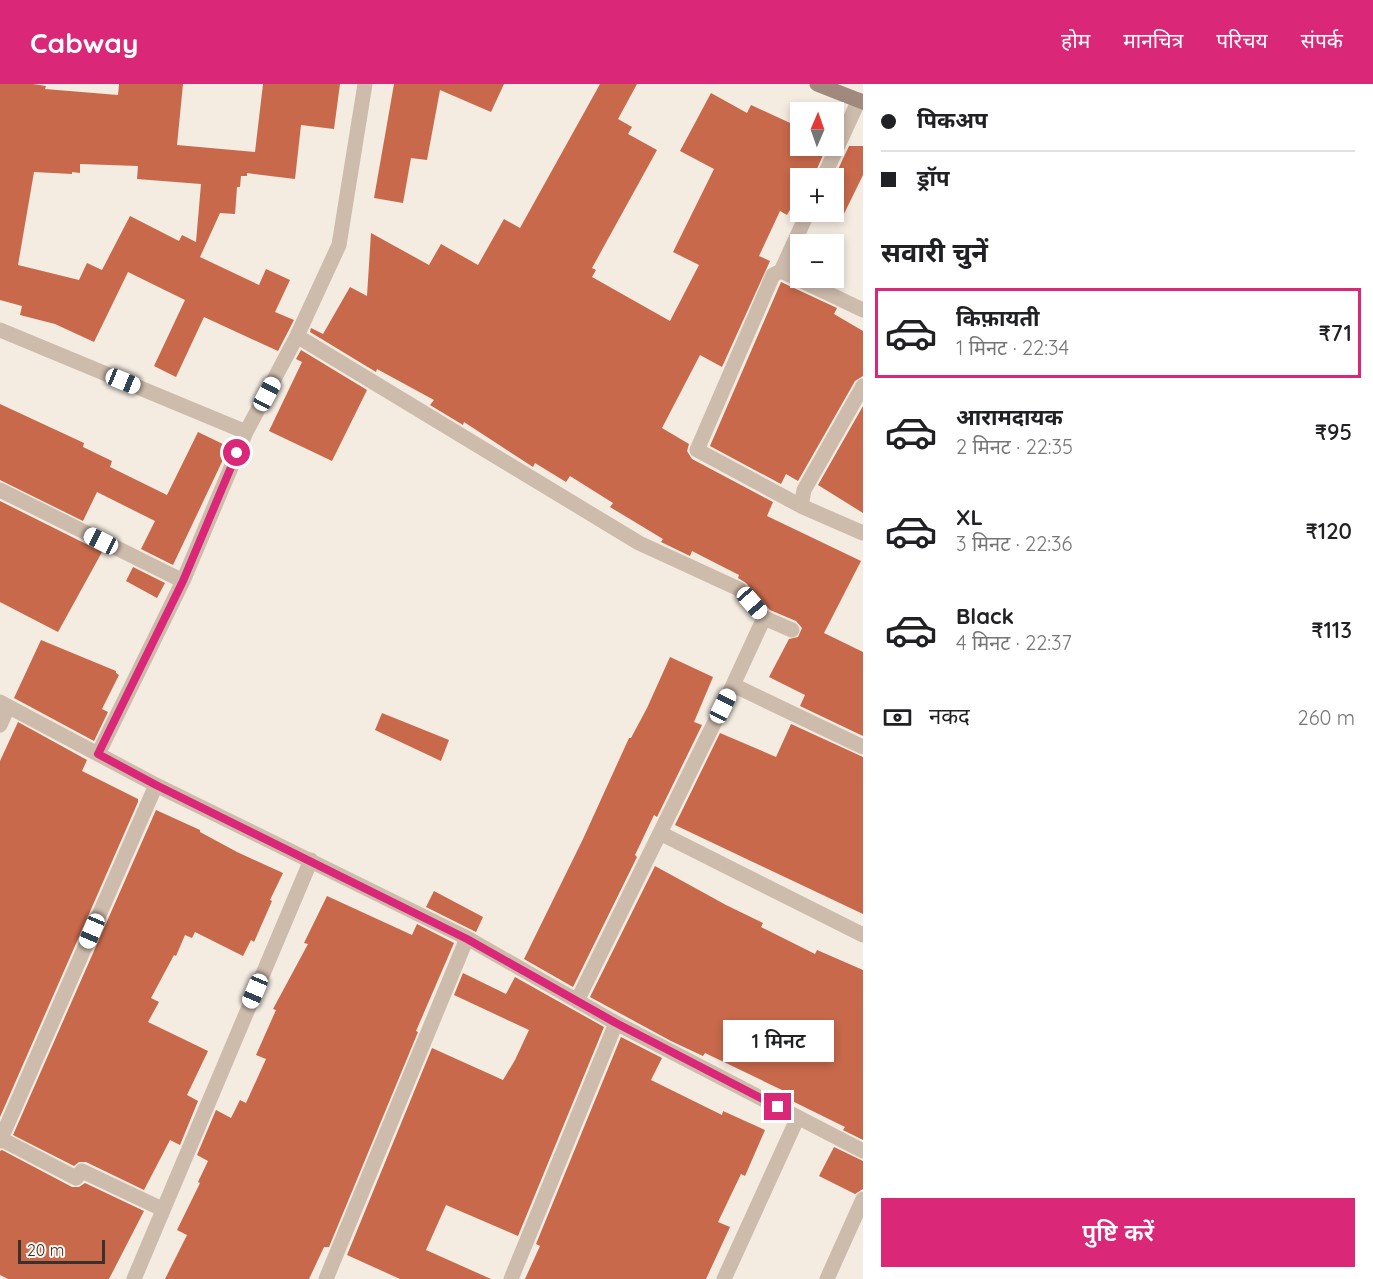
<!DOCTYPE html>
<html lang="hi">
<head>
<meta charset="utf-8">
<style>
  :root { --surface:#fff; --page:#f2f2f2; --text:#202124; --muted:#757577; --line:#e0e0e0; --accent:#db2777 }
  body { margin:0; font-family:Quicksand,"Noto Sans Devanagari",sans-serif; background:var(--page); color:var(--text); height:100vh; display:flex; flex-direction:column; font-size:22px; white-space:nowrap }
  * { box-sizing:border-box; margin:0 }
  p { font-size:20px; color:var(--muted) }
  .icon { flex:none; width:33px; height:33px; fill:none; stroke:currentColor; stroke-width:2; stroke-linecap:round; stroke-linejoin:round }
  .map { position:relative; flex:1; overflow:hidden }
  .panel { display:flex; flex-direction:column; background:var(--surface); width:510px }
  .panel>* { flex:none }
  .banner { display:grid; align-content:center; height:132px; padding:0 18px; background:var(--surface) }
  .needle { width:39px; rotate:2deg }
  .tools { position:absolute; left:790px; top:18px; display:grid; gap:12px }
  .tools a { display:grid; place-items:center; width:54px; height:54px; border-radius:0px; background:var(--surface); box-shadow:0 3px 9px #0003; font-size:30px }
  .scale { position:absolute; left:18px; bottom:15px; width:87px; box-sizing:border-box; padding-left:6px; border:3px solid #3b302b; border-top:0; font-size:16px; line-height:21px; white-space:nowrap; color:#3b302b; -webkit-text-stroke:4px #fbf5ee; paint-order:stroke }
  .end { position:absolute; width:27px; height:27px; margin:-14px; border:8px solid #db2777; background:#fff; box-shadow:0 0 0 3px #fff }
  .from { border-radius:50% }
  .bubble { position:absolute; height:42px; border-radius:0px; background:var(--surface); box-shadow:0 3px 9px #0003; font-size:20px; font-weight:600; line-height:42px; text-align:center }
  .car { position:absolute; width:18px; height:36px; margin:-18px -9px; border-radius:8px; box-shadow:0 0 4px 2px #0007; background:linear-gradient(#fff 24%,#345 0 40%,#fff 0 76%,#345 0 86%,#fff 0) }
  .banner b { display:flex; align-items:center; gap:21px; height:57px; font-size:22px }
  .banner b+b { border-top:2px solid var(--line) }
  .banner i { width:15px; height:15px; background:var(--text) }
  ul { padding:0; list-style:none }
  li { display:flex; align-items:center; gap:18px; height:90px; margin:0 12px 9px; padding:0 6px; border:3px solid transparent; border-radius:0px }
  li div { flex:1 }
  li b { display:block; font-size:22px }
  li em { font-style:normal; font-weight:600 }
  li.selected { border-color:var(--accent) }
  li>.icon { width:54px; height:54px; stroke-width:1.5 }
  h2 { padding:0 18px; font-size:27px; line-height:72px }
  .pay { display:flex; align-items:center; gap:15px; height:66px; padding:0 18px; font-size:22px }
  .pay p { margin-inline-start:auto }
  .action { display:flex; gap:12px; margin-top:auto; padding:12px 18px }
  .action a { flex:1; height:69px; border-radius:0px; background:var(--accent); color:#fff; font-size:24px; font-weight:600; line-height:69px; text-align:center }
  header { display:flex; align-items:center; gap:36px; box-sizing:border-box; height:84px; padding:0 30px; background:var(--accent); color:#fff }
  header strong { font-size:28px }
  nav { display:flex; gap:33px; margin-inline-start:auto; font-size:21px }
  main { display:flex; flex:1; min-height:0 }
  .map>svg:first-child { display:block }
</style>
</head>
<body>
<header>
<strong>Cabway</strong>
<nav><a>होम</a><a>मानचित्र</a><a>परिचय</a><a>संपर्क</a></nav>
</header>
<main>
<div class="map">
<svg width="863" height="1195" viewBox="0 0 863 1195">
  <rect width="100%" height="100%" fill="#f4ebe1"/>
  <path fill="#c8694b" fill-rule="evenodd" d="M0 0H33L46 2 45 5 118 11 119 0H183L177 61 255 68 263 0H340L334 45 301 41 295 95 247 89V92H241L240 103H237L235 130 220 129 200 173 259 201 266 185 290 196 275 228 294 236 278 267 204 233 176 293 154 282 185 216 128 188 94 258 55 240 20 231 22 222 0 216ZM80 80 138 82 137 95 201 100 196 158 182 151 179 157 130 132 102 186 87 179 79 196 18 181 34 88 72 90V88L80 89Z
    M394 0H504L491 28 440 6 427 76 411 74 403 119 374 114Z
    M600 0H637L618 35 632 43 628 50 657 66 592 184 596 186 592 193 670 237 699 181 673 168 714 85 680 67 711 9 747 29 751 21 801 44V62H827L813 94H801V117L796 115 787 131 780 127 759 172 770 177 722 283 700 271 662 344 689 360 687 367 692 375 773 418 767 432 861 477 824 549 863 568V652L800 622 805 611 769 593 789 555 798 553 802 544 796 537 770 526 746 499 738 494 739 491 692 467 690 472 661 458 663 455 610 423 613 419 570 392 566 398 535 379 533 383 464 338 463 341 430 321 434 316 377 285 376 288 310 248 311 244 323 250 350 203 367 212 371 149 429 181 441 160 478 181 504 135 520 144Z
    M849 62H863V91L841 136 823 128H834V94Z
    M781 198 837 224 834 230 863 247V292L855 297 798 397 786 390 781 400 710 362Z
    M301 266 367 306 332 377 269 347 302 278 296 275Z
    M0 320 84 359 83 363 112 377 110 383 167 411 198 348 229 363 173 481 141 465 155 437 97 408 83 437 0 396Z
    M863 322V429L818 401Z
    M0 417 102 468 58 548 0 518Z
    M133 483 165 499 157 514 126 497Z
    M41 556 116 587V589L119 591 102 625 108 628 94 657 14 614Z
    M670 573 713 593 694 638 702 641 657 733 654 731 635 771 637 773 573 903 524 875 583 755 629 654H631L647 624Z
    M382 629 449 656 441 677 375 646Z
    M18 638 87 676 82 687 138 715V718L0 1033V677Z
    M791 640 863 673V830L675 741 720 649 776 673Z
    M156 726 200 746V748L237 768 283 789 270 816 272 817 254 858 251 856 243 872 195 848 192 854 185 851 176 872 174 871 151 914 159 918 148 938 208 967 187 1011 198 1017 180 1061 170 1056 144 1106 86 1078H79L74 1082 13 1051Z
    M655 782 726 821 763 839 761 843 815 870 817 866 863 886V1056L843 1046 845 1043 780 1011 782 1006 705 969 703 972 671 957 590 913Z
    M434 807 483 833 476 848 426 823Z
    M327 812 412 851 417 840 454 859 416 947 418 948 329 1163H324L309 1195H165L187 1151 177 1146 200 1099 198 1098 208 1077 197 1071 216 1026 231 1034 240 1016 246 1019 266 975 256 971 276 926 273 925 308 860 304 859Z
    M463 889 506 910 515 893 604 943 518 1152 446 1121 426 1166 491 1195H400L347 1171 432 964 503 996 515 976 529 946 454 911Z
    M621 953 662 974 651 996 722 1031 723 1027 765 1046 745 1092 741 1090 718 1138 730 1143 706 1195H525L540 1162 536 1160Z
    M834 1063 863 1077V1105L855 1110 819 1092Z
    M2 1066 72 1103H79L85 1099 144 1127 109 1195H8L0 1191V1067Z"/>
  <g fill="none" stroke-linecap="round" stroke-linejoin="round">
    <path stroke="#cdbbac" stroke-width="15" d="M823 94 859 16
      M808 128 781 187 773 191 697 366 801 422 863 449
      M781 187 863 226
      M0 246 246 348
      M297 252 639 459 739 505 764 534 792 546
      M0 406 183 497
      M801 422 804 406 863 302
      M733 601 863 663
      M0 618 156 701 467 854 616 939 863 1067
      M0 641 8 623
      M98 670 183 497 246 348 297 252 339 161 365 0
      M660 749 863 851
      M577 917 733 601 764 534
      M1 1055 76 1094 82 1087 162 1125
      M0 1057 156 701
      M134 1195 311 776
      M326 1195 467 854
      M511 1195 616 939
      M724 1195 798 1033
      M827 1195 863 1115"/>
    <path stroke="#a18a7d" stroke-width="15" d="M817 0 863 18"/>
  </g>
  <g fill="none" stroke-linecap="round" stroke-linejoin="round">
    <path stroke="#db2777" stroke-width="8" d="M237 369 183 497 98 670 156 701 467 855 616 939 778 1023"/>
  </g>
</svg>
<div class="tools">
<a><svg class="needle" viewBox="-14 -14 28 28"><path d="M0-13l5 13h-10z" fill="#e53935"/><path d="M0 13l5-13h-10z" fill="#757577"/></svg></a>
<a>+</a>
<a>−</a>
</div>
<div class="scale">20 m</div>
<i class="end from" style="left:237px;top:369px"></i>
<i class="end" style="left:778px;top:1023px"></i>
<div class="bubble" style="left:723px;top:936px;width:111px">1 मिनट</div>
<i class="car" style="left:123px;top:297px;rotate:112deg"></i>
<i class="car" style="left:267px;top:310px;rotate:28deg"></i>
<i class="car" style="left:101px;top:457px;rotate:297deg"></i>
<i class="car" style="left:752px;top:519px;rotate:139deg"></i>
<i class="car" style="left:723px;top:622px;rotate:26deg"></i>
<i class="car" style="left:92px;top:847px;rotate:203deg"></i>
<i class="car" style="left:255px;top:907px;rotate:203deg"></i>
</div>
<section class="panel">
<div class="banner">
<b><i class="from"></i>पिकअप</b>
<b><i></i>ड्रॉप</b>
</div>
<h2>सवारी चुनें</h2>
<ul>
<li class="selected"><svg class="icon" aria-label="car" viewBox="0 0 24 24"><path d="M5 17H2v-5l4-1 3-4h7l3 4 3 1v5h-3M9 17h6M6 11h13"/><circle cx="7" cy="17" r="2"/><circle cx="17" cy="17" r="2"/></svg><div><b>किफ़ायती</b><p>1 मिनट · 22:34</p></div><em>₹71</em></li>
<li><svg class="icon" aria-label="car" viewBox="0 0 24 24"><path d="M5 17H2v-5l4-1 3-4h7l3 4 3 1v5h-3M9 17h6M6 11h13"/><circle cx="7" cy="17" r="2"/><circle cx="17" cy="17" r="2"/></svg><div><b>आरामदायक</b><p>2 मिनट · 22:35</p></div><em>₹95</em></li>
<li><svg class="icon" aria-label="car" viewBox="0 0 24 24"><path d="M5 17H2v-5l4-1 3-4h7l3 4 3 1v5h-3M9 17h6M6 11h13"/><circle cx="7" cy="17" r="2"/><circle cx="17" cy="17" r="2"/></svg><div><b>XL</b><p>3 मिनट · 22:36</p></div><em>₹120</em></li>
<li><svg class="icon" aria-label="car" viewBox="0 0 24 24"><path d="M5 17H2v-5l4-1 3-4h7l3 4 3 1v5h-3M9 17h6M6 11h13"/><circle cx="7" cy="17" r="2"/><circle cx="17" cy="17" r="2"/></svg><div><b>Black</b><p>4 मिनट · 22:37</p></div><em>₹113</em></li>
</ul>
<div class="pay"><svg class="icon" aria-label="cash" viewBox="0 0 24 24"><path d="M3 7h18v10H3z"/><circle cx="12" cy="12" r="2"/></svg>नकद<p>260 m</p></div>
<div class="action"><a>पुष्टि करें</a></div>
</section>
</main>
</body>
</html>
